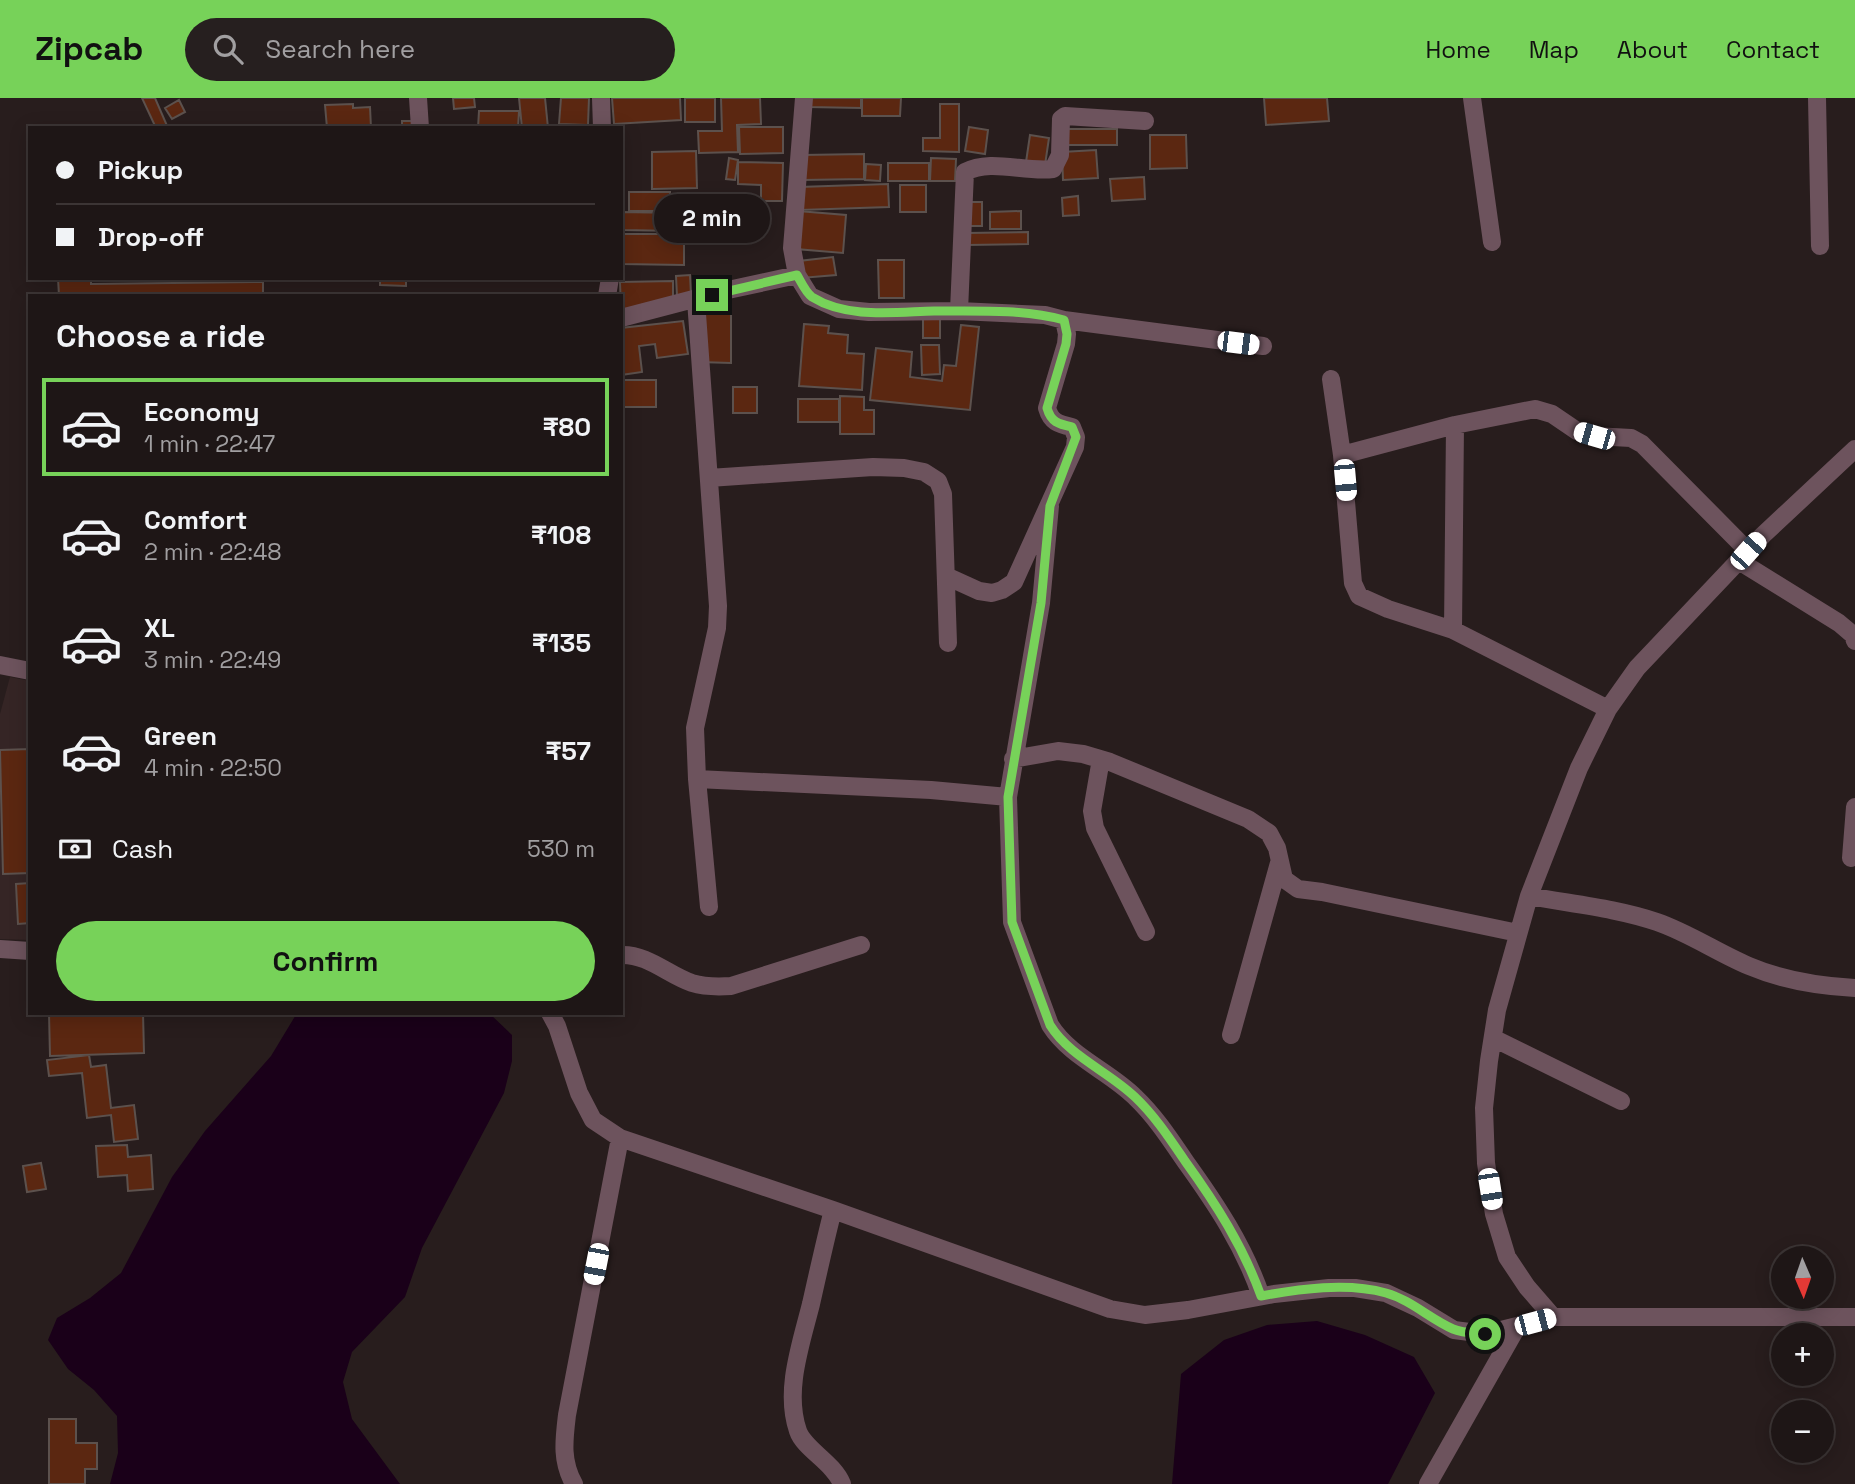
<!DOCTYPE html>
<html lang="en">
<head>
<meta charset="utf-8">
<style>
  :root { --surface:#1e1616; --page:#261f1f; --text:#f1f3f6; --muted:#a19fa1; --line:#3c3535; --accent:#77d259 }
  body { margin:0; font-family:"Space Grotesk",sans-serif; background:var(--page); color:var(--text); height:100vh; display:flex; flex-direction:column; font-size:26px; white-space:nowrap }
  * { box-sizing:border-box; margin:0 }
  p { font-size:23px; color:var(--muted) }
  .icon { flex:none; width:38px; height:38px; fill:none; stroke:currentColor; stroke-width:2; stroke-linecap:round; stroke-linejoin:round }
  .map { position:relative; flex:1; overflow:hidden }
  .sheet { position:absolute; left:28px; top:196px; width:595px; height:721px; display:flex; flex-direction:column; background:var(--surface); border-radius:0px; box-shadow:0 4px 18px #0003,0 0 0 2px var(--line) }
  .sheet>* { flex:none }
  .banner { position:absolute; left:28px; top:28px; width:595px; height:154px; border-radius:0px; box-shadow:0 4px 18px #0003,0 0 0 2px var(--line); display:grid; align-content:center; height:154px; padding:0 28px; background:var(--surface) }
  .needle { width:46px; rotate:178deg }
  .buttons { position:absolute; left:1771px; top:1148px; display:grid; gap:14px }
  .buttons a { display:grid; place-items:center; width:63px; height:63px; border-radius:50%; background:var(--surface); box-shadow:0 4px 18px #0003,0 0 0 2px var(--line); font-size:35px }
  .end { position:absolute; width:32px; height:32px; margin:-16px; border:9px solid #77d259; background:#111; box-shadow:0 0 0 4px #111 }
  .from { border-radius:50% }
  .bubble { position:absolute; height:49px; border-radius:24px; background:var(--surface); box-shadow:0 4px 18px #0003,0 0 0 2px var(--line); font-size:23px; font-weight:700; line-height:49px; text-align:center }
  .car { position:absolute; width:21px; height:42px; margin:-21px -10px; border-radius:9px; box-shadow:0 0 5px 2px #0007; background:linear-gradient(#fff 24%,#345 0 40%,#fff 0 76%,#345 0 86%,#fff 0) }
  .banner b { display:flex; align-items:center; gap:24px; height:66px; font-size:26px }
  .banner b+b { border-top:2px solid var(--line) }
  .banner i { width:18px; height:18px; background:var(--text) }
  ul { padding:0; list-style:none }
  li { display:flex; align-items:center; gap:21px; height:98px; margin:0 14px 10px; padding:0 14px; border:4px solid transparent; border-radius:0px }
  li div { flex:1 }
  li b { display:block; font-size:26px }
  li em { font-style:normal; font-weight:700 }
  li.current { border-color:var(--accent) }
  li>.icon { width:63px; height:63px; stroke-width:1.5 }
  h2 { padding:0 28px; font-size:32px; line-height:84px }
  .pay { display:flex; align-items:center; gap:18px; height:77px; padding:0 28px; font-size:26px }
  .pay p { margin-inline-start:auto }
  .primary-button { display:flex; gap:14px; margin-top:auto; padding:14px 28px }
  .primary-button a { flex:1; height:80px; border-radius:42px; background:var(--accent); color:#111; font-size:28px; font-weight:700; line-height:80px; text-align:center }
  header { display:flex; align-items:center; gap:42px; box-sizing:border-box; height:98px; padding:0 35px; background:var(--accent); color:#111 }
  header strong { font-size:33px }
  nav { display:flex; gap:38px; margin-inline-start:auto; font-size:24px }
  .search { width:490px; height:63px; background:var(--page); display:flex; align-items:center; gap:18px; box-sizing:border-box; padding:0 24px; border-radius:38px; color:var(--muted); font-size:26px }
  .map>svg:first-child { display:block }
</style>
</head>
<body>
<header>
<strong>Zipcab</strong>
<div class="search"><svg class="icon" aria-label="search" viewBox="0 0 24 24"><circle cx="10" cy="10" r="6"/><path d="M15 15l6 6"/></svg>Search here</div>
<nav><a>Home</a><a>Map</a><a>About</a><a>Contact</a></nav>
</header>
<div class="map">
<svg width="1855" height="1386" viewBox="0 0 1855 1386">
  <rect width="100%" height="100%" fill="#281d1d"/>
  <path fill="#352525" d="M10 579 30 583V842L0 841V616Z"/>
  <path fill="#1a0019" d="M297 915H489L512 937V963L504 995 422 1150 405 1199 352 1254 343 1284 352 1321 400 1386H110L118 1355 117 1318 94 1292 68 1271 48 1242 57 1220 90 1200 121 1175 172 1079 205 1033 271 958Z
    M1317 1223 1365 1237 1414 1259 1435 1295 1388 1386H1172L1181 1276 1224 1242 1267 1227Z"/>
  <path fill="#5b2711" stroke="#5c514d" stroke-width="2" d="M142 0H155L168 30H156Z
    M453 0H474L475 9 454 11Z
    M519 0H545L548 30H522Z
    M561 0H589L588 27 559 26Z
    M612 0H680L681 22 614 26Z
    M685 0H715V24H685Z
    M721 0H760L761 26 737 27 738 54 699 55 698 33H722Z
    M809 0H861V10L809 9Z
    M862 0H901L900 18H862Z
    M1264 0H1327L1329 23 1266 27Z
    M179 2 185 14 172 21 165 10Z
    M353 6V10L370 9 371 30H327L325 7Z
    M940 6H959V54L923 53V40H940Z
    M479 13H519L518 30H478Z
    M402 23H414V30H402Z
    M739 29H783V55L740 56Z
    M969 29 988 32 985 56 965 53Z
    M1056 31H1117V47H1057Z
    M1030 37 1049 40 1045 67 1026 64Z
    M1150 37H1186L1187 70 1150 71Z
    M1096 52 1098 80 1063 82 1062 54Z
    M696 53 697 90 652 91V54Z
    M864 56V81L802 82V57Z
    M729 60 738 62 735 82 726 81Z
    M931 60 956 61 955 83H930Z
    M738 64 783 65 782 103H761V87L738 86Z
    M888 65H929V83H888Z
    M866 66 881 67 880 83 865 82Z
    M1144 79 1145 101 1112 103 1110 81Z
    M888 86 889 109 800 112 799 89Z
    M900 87H926V114H900Z
    M629 94H670V113H629Z
    M678 95H705V132H678Z
    M1078 98 1079 117 1063 118 1062 100Z
    M960 104H982V128H960Z
    M798 113 846 117 843 155 796 151Z
    M1021 113V131H990V114Z
    M622 114 677 115V133L622 132Z
    M1028 134V146L967 147V135Z
    M621 136H684V167L621 166Z
    M833 159 836 177 801 180 799 163Z
    M878 162H904V200H879Z
    M690 177 691 197 677 198 676 178Z
    M58 180H91V186L263 184V198H59Z
    M380 180H406V188L380 187Z
    M673 183V212H621L620 184Z
    M699 211H731V265L699 264Z
    M923 220H940V240H923Z
    M683 223 688 256 657 260 655 246 639 248 642 274 621 277V230Z
    M804 226 829 228 828 235 848 237 847 255 864 256 862 292 799 288Z
    M961 227 979 229 970 312 870 302 876 250 912 254 910 279 942 283 944 267 956 268Z
    M921 247H939L940 276 922 277Z
    M621 282H656V309H621Z
    M733 289H757V315H733Z
    M840 298 864 299V312H874V336H840Z
    M798 301H839V324H798Z
    M30 651V775L3 776 0 652Z
    M30 785V825L18 826 16 786Z
    M49 915H143L144 955 50 958Z
    M89 957 91 969 106 967 111 1010 134 1007 138 1041 114 1044 111 1017 87 1020 82 975 49 978 47 962Z
    M127 1047 128 1059 151 1057 153 1091 128 1093 127 1077 98 1079 96 1048Z
    M41 1065 46 1091 27 1094 23 1068Z
    M49 1321H76V1345H97V1371H85V1386H49Z"/>
  <g fill="none" stroke-linecap="round" stroke-linejoin="round">
    <path stroke="#6d535d" stroke-width="18" d="M418 0 420 30
      M601 0 602 30
      M804 0 792 150 797 177 810 198 839 211 869 214 959 213 1045 217 1064 222 1067 236 1066 246 1047 310C1051 324 1058 326 1072 329L1076 339 1075 349 1014 484 1002 492 992 495 979 493 946 478
      M1472 0 1492 144
      M1817 0 1820 148
      M607 198 610 180
      M696 202 718 508 717 530 695 630 697 681 709 809
      M959 213 965 74C991 60 1025 75 1053 71L1060 57 1061 21 1065 18 1145 23
      M621 220 728 192 797 177
      M1064 222 1263 248
      M1331 281 1342 357 1353 485 1359 498 1388 511 1453 532 1608 611
      M1342 357 1455 327 1535 311 1552 316 1577 333 1594 338 1631 340 1642 346 1748 453
      M709 380 873 369 904 370 924 374 938 383 943 396 948 545
      M1050 408 1041 505 1008 699 1012 824 1050 927C1070 959 1109 973 1135 999 1155 1018 1170 1041 1185 1063 1216 1106 1244 1148 1261 1198
      M1739 463 1839 525 1853 537 1855 543
      M1453 532 1455 327
      M0 567 30 573
      M1013 661 1058 653 1083 656 1110 664 1248 721 1269 735 1277 750 1284 781 1298 791 1322 794 1518 835
      M1101 661 1092 713 1095 730 1146 834
      M697 681 931 692 1008 699
      M1851 760 1855 709
      M1529 798C1571 806 1616 810 1657 824 1689 835 1718 855 1749 868 1782 882 1819 888 1855 890
      M0 851 30 853
      M621 857C648 856 668 877 692 885 705 889 717 889 731 888L861 847
      M550 915 557 928 579 995 593 1022 620 1040 833 1112 1110 1211 1145 1217 1188 1212 1274 1196 1329 1190H1355L1386 1195 1418 1210 1454 1232 1485 1236 1553 1219H1855
      M1231 937 1279 765
      M1493 940 1621 1003
      M833 1112C825 1143 818 1175 811 1206 801 1246 784 1293 798 1333 804 1351 833 1364 842 1386
      M1553 1219 1527 1189 1507 1159 1494 1116 1486 1065 1484 1010 1489 963 1497 912 1529 798 1579 670 1608 611 1637 570 1763 437 1855 351
      M574 1386C561 1363 564 1342 567 1317L620 1040
      M1428 1386 1517 1229"/>
  </g>
  <g fill="none" stroke-linecap="round" stroke-linejoin="round">
    <path stroke="#77d259" stroke-width="9" d="M712 197 797 177C801 184 806 195 812 199 847 221 895 214 934 213 976 213 1023 211 1064 222L1067 236 1066 246 1047 310C1051 324 1058 326 1072 329L1076 339 1050 408 1041 505 1008 699 1012 824 1050 927C1070 959 1108 973 1135 999 1155 1018 1170 1041 1185 1063 1216 1106 1243 1148 1261 1198 1299 1191 1347 1184 1386 1195 1411 1202 1430 1221 1453 1231 1462 1235 1475 1235 1485 1236"/>
  </g>
</svg>
<div class="buttons">
<a><svg class="needle" viewBox="-14 -14 28 28"><path d="M0-13l5 13h-10z" fill="#e53935"/><path d="M0 13l5-13h-10z" fill="#a19fa1"/></svg></a>
<a>+</a>
<a>−</a>
</div>
<i class="end from" style="left:1485px;top:1236px"></i>
<i class="end" style="left:712px;top:197px"></i>
<div class="bubble" style="left:654px;top:96px;width:116px">2 min</div>
<i class="car" style="left:1238px;top:245px;rotate:97deg"></i>
<i class="car" style="left:1594px;top:338px;rotate:286deg"></i>
<i class="car" style="left:1345px;top:382px;rotate:175deg"></i>
<i class="car" style="left:1748px;top:453px;rotate:42deg"></i>
<i class="car" style="left:1490px;top:1091px;rotate:171deg"></i>
<i class="car" style="left:596px;top:1166px;rotate:191deg"></i>
<i class="car" style="left:1535px;top:1224px;rotate:75deg"></i>
<div class="banner">
<b><i class="from"></i>Pickup</b>
<b><i></i>Drop-off</b>
</div>
<section class="sheet">
<h2>Choose a ride</h2>
<ul>
<li class="current"><svg class="icon" aria-label="car" viewBox="0 0 24 24"><path d="M5 17H2v-5l4-1 3-4h7l3 4 3 1v5h-3M9 17h6M6 11h13"/><circle cx="7" cy="17" r="2"/><circle cx="17" cy="17" r="2"/></svg><div><b>Economy</b><p>1 min · 22:47</p></div><em>₹80</em></li>
<li><svg class="icon" aria-label="car" viewBox="0 0 24 24"><path d="M5 17H2v-5l4-1 3-4h7l3 4 3 1v5h-3M9 17h6M6 11h13"/><circle cx="7" cy="17" r="2"/><circle cx="17" cy="17" r="2"/></svg><div><b>Comfort</b><p>2 min · 22:48</p></div><em>₹108</em></li>
<li><svg class="icon" aria-label="car" viewBox="0 0 24 24"><path d="M5 17H2v-5l4-1 3-4h7l3 4 3 1v5h-3M9 17h6M6 11h13"/><circle cx="7" cy="17" r="2"/><circle cx="17" cy="17" r="2"/></svg><div><b>XL</b><p>3 min · 22:49</p></div><em>₹135</em></li>
<li><svg class="icon" aria-label="car" viewBox="0 0 24 24"><path d="M5 17H2v-5l4-1 3-4h7l3 4 3 1v5h-3M9 17h6M6 11h13"/><circle cx="7" cy="17" r="2"/><circle cx="17" cy="17" r="2"/></svg><div><b>Green</b><p>4 min · 22:50</p></div><em>₹57</em></li>
</ul>
<div class="pay"><svg class="icon" aria-label="cash" viewBox="0 0 24 24"><path d="M3 7h18v10H3z"/><circle cx="12" cy="12" r="2"/></svg>Cash<p>530 m</p></div>
<div class="primary-button"><a>Confirm</a></div>
</section>
</div>
</body>
</html>
